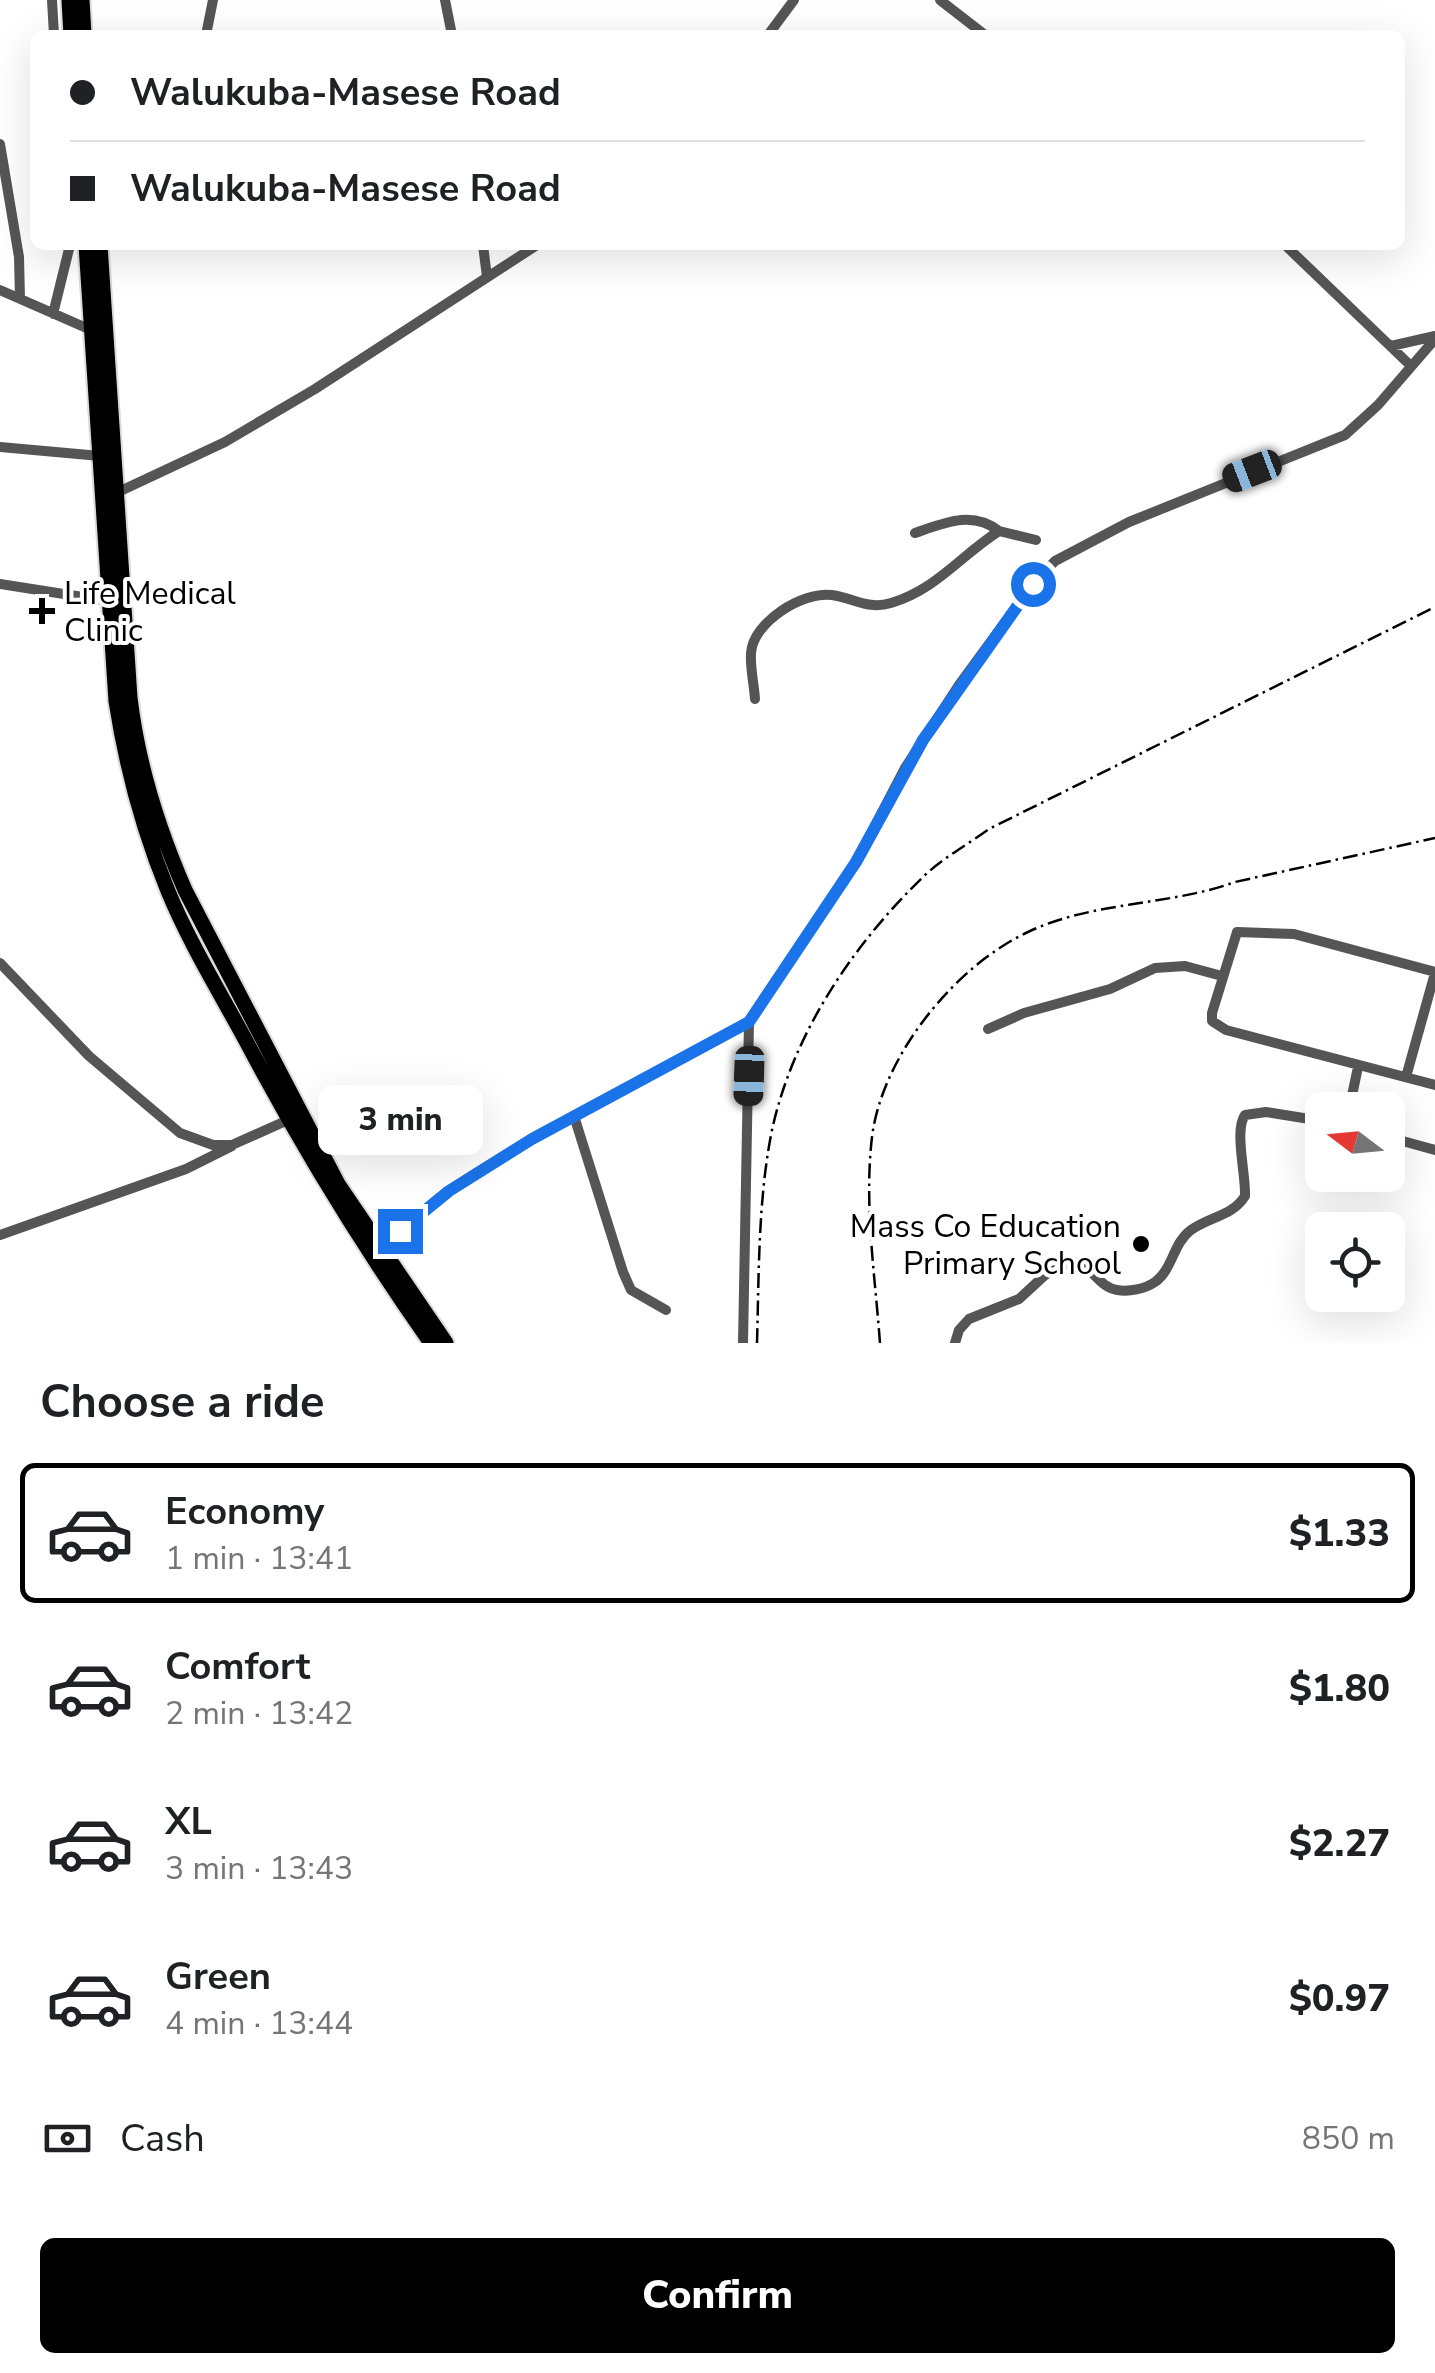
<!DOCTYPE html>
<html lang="en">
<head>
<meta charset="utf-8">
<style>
  :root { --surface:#fff; --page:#f6f6f6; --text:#202124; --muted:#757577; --line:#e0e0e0; --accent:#000 }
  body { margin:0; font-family:"Nunito Sans",sans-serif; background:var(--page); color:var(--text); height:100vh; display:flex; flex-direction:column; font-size:38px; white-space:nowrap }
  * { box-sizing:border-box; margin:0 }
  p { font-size:32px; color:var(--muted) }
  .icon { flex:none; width:55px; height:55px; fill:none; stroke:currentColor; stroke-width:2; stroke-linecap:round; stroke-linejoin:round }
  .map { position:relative; height:1343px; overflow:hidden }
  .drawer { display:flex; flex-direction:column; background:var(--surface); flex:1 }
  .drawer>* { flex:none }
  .top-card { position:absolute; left:30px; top:30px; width:1375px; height:220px; border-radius:15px; box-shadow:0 10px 40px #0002; display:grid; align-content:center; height:220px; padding:0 40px; background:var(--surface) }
  .needle { width:65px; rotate:286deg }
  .buttons { position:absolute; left:1305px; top:1092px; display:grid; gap:20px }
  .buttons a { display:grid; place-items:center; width:100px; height:100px; border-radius:15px; background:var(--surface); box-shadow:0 10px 40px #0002; font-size:50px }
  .end { position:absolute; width:45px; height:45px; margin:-22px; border:12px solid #1a73e8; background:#fff; box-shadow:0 0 0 5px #fff }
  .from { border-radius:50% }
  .bubble { position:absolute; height:70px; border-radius:15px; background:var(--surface); box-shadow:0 10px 40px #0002; font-size:32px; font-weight:800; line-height:70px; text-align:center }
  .car { position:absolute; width:30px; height:60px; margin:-30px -15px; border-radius:12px; box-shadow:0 0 8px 2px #0007; background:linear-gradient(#222 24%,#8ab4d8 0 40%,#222 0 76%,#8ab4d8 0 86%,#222 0) }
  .top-card b { display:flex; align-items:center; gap:35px; height:95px; font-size:38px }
  .top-card b+b { border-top:2px solid var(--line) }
  .top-card i { width:25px; height:25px; background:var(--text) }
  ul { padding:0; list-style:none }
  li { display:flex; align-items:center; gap:30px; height:140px; margin:0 20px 15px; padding:0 20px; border:5px solid transparent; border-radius:15px }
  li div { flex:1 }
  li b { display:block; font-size:38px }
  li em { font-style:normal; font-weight:800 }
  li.current { border-color:var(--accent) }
  li>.icon { width:90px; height:90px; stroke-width:1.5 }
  h2 { padding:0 40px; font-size:45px; line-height:120px }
  .pay { display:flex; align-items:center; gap:25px; height:110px; padding:0 40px; font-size:38px }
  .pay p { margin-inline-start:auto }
  .primary-button { display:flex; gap:20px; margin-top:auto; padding:20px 40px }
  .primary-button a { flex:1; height:115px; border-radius:15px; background:var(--accent); color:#fff; font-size:40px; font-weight:800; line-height:115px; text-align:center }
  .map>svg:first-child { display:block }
</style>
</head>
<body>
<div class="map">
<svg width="1435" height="1343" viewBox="0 0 1435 1343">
  <rect width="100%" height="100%" fill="#fff"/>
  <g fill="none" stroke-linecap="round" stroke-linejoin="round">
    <defs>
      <path id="highway" d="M69 0 71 35
        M82 0 84 35
        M86 245 116 701C126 766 143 830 168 891 189 942 219 991 245 1039 301 1145 362 1245 431 1343
        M100 245 130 698C138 765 158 828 185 890L338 1184 446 1343"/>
    </defs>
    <use href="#highway" stroke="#dbdbdb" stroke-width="19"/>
    <path stroke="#555" stroke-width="10" d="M52 0 54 35
      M445 0 452 35
      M940 0 985 35
      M206 35 213 0
      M768 35 794 0
      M0 144 19 257 20 299
      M483 245 487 277
      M1285 245 1411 366
      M0 290 91 330
      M53 314 70 245
      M1391 346 1435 336
      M0 447 100 456
      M114 494 225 442 315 389 537 245
      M915 533C944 523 972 510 999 531
      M0 584 108 601
      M755 699C754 684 750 668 751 653 753 622 803 591 832 595 854 598 868 610 891 603 937 589 960 556 999 531L1036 540
      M0 963 89 1056 180 1133 213 1145H232L288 1120
      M1435 972 1294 934 1237 932 1212 1013V1021L1226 1030 1435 1085
      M988 1029 1024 1013 1110 989 1155 968 1185 966 1222 976
      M1406 1077 1435 973
      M1349 1110 1358 1067
      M574 1116 623 1272 631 1290 666 1310
      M1388 1137 1435 1150
      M0 1235 186 1169 232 1146
      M379 1249 449 1191 478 1172 532 1139 749 1022 856 862 905 768 959 685 1033 584 1055 561 1129 522 1345 435 1378 405 1435 339
      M743 1343 749 1022
      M955 1343 959 1330 969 1319 1019 1299 1045 1275 1071 1262C1092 1263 1097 1287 1117 1290 1129 1292 1145 1289 1155 1282 1173 1269 1173 1243 1191 1230 1208 1217 1233 1216 1245 1196 1246 1174 1234 1130 1245 1115L1266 1112 1322 1121"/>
    <use href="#highway" stroke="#000" stroke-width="15"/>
    <path stroke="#000" stroke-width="2.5" stroke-dasharray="15 5 2.5 5" stroke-linecap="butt" d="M757 1343C759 1273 758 1199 772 1130 793 1034 852 946 922 878 941 859 967 845 989 829L1435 607
      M880 1343C875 1275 864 1205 872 1137 882 1056 955 966 1028 932 1093 901 1169 906 1235 882L1435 838"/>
  </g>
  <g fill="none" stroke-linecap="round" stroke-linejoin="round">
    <path stroke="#1a73e8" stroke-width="12" d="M400 1231 449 1191 532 1139 749 1022 856 862 923 740 1033 584"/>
  </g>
  <g fill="#000" stroke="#fff" stroke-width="4">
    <path d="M37 596h10v10h10v10h-10v10h-10v-10h-10v-10h10z"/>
    <circle cx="1141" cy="1244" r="10"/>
  </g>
  <g text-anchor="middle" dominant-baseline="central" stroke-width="8" stroke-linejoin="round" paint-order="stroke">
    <g font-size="32" fill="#000" stroke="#fff" text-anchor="start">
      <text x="64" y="593">Life Medical<tspan x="64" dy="37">Clinic</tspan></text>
      <text x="1121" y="1226" text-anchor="end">Mass Co Education<tspan x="1121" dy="37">Primary School</tspan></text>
    </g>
  </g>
</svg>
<div class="buttons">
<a><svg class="needle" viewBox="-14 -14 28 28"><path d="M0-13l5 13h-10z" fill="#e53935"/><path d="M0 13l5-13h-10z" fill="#757577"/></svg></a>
<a><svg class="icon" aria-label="locate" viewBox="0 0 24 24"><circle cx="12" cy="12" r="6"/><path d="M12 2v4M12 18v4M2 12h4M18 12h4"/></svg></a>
</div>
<i class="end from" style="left:1033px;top:584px"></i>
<i class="end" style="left:400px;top:1231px"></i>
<div class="bubble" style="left:318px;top:1085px;width:165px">3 min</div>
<i class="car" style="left:1252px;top:471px;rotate:249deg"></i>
<i class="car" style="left:749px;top:1076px;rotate:182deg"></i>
<div class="top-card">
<b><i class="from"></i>Walukuba-Masese Road</b>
<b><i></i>Walukuba-Masese Road</b>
</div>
</div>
<section class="drawer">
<h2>Choose a ride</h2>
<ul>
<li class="current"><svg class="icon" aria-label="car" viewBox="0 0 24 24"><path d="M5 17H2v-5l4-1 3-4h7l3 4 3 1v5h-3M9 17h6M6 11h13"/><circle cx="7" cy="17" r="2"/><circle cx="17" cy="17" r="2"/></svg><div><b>Economy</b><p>1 min · 13:41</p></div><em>$1.33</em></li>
<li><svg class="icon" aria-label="car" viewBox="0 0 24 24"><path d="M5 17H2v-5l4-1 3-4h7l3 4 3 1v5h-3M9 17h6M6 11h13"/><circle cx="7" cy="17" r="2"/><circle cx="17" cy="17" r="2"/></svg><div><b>Comfort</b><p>2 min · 13:42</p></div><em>$1.80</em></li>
<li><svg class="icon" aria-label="car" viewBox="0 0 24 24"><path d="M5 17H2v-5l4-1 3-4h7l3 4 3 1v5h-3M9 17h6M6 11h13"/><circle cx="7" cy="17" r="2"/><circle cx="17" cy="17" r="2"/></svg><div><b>XL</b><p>3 min · 13:43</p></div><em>$2.27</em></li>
<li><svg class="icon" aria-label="car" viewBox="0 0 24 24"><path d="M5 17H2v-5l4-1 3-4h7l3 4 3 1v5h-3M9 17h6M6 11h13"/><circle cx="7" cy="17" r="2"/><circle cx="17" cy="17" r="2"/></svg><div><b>Green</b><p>4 min · 13:44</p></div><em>$0.97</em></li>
</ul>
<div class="pay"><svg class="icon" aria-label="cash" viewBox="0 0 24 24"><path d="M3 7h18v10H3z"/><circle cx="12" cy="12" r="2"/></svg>Cash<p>850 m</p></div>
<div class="primary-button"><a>Confirm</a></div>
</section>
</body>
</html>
